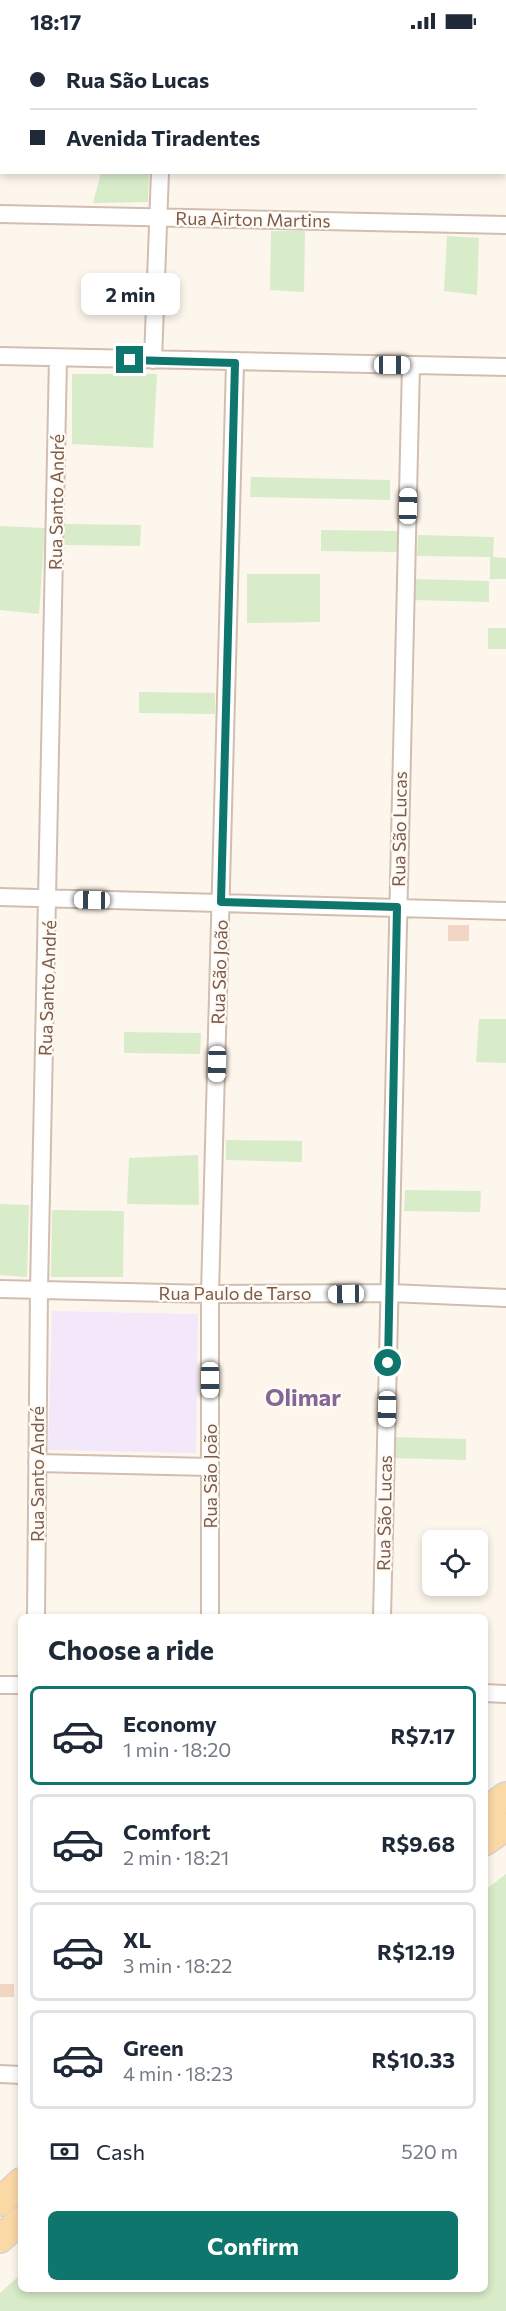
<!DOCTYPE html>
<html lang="en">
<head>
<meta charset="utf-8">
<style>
  :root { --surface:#fff; --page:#f2f2f3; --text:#1f2937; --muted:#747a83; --line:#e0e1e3; --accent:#0f766e }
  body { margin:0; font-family:Commissioner,sans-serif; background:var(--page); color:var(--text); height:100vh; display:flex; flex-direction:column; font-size:22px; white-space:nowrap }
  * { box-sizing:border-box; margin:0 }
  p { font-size:20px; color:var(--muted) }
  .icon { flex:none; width:33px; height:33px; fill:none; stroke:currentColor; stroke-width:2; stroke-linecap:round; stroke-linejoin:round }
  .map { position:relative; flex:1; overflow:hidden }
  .sheet { position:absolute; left:18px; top:1572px; width:470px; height:678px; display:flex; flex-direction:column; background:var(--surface); border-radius:9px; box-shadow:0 3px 9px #0003 }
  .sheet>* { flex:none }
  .hud { position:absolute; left:0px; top:0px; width:507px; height:132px; box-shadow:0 3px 9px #0003; display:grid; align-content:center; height:132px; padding:0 30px; background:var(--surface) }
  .controls { position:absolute; left:422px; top:1488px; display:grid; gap:12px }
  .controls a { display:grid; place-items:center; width:66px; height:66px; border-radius:9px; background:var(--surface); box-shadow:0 3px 9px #0003; font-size:30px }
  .end { position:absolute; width:27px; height:27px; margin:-14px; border:8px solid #0f766e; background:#fff; box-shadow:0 0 0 3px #fff }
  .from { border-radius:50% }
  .bubble { position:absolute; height:42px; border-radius:9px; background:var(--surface); box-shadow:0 3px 9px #0003; font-size:20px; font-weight:700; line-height:42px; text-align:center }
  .car { position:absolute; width:18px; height:36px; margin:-18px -9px; border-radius:8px; box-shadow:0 0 4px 2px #0007; background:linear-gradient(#fff 24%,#345 0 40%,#fff 0 76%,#345 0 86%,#fff 0) }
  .hud b { display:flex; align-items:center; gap:21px; height:57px; font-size:22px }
  .hud b+b { border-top:2px solid var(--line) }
  .hud i { width:15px; height:15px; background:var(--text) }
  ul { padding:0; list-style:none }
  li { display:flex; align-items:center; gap:18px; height:99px; margin:0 12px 9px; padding:0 18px; border:3px solid var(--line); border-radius:9px }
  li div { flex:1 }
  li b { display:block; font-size:22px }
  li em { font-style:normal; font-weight:700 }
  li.selected { border-color:var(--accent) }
  li>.icon { width:54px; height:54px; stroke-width:1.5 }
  h2 { padding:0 30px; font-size:27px; line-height:72px }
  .pay { display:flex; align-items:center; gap:15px; height:66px; padding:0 30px; font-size:22px }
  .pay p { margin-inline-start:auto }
  .button { display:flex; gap:12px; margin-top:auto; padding:12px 30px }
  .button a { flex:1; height:69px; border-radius:9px; background:var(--accent); color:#fff; font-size:24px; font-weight:700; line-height:69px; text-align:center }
  .status { display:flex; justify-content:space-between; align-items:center; height:42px; padding:0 30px; background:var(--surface); direction:ltr }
  .status svg { height:16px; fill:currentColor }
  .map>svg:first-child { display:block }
</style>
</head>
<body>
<div class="status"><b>18:17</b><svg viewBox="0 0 49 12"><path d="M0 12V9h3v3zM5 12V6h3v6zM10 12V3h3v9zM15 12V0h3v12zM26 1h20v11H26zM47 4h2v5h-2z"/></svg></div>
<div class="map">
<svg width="506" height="2269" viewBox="0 0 506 2269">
  <rect width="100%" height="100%" fill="#fdf6ec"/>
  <path fill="#f3e8fa" d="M52 1269 198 1272 196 1411 48 1408Z"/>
  <path fill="#d8ecc9" d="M101 131H149L148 160 93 161Z
    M271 189H305L304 250 270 248Z
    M447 194 479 196 477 253 444 249Z
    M72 332H157L153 406 72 402Z
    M251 435 390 438V458L250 455Z
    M65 482 141 483 140 504 64 503Z
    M0 484 45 486 39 572 0 568Z
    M321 488 397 489V510L321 509Z
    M418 493 494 495 493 515 506 516V537H490V515L417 514Z
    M320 532V580L247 581V532Z
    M413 537 489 539V560L413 558Z
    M488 586H506V607H488Z
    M139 650 215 651V672L139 671Z
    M479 977H506V1021L476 1020Z
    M124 990 201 991 200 1012 124 1011Z
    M226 1098 302 1099V1120L226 1118Z
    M198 1113 199 1163 127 1162 129 1116Z
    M405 1148 481 1149 480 1170 404 1169Z
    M0 1162 29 1163 27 1235 0 1233Z
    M52 1168 124 1169 123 1235H51Z
    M390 1395 466 1397V1418L390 1416Z
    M506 1832V2269H0V2251L21 2232V2247H484L485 1848Z"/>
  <path fill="#f3d5c3" d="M448 883H469V899H448Z
    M0 1942H14V1955H0Z"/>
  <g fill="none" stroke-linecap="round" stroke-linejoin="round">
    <defs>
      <path id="street" d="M278 0 288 2
        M166 2V0
        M0 172 506 183
        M0 314 506 325
        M153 318 160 130
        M0 855 506 869
        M0 1247 210 1252 390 1251 506 1256
        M37 1421 210 1425
        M36 1575 39 1248 58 316
        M210 1575V1252L235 321
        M382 1575 411 323
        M0 1643H21
        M484 1651 506 1652
        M0 2032 21 2033"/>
      <path id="primary" d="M484 1770 506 1754
        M484 1800 506 1785
        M0 2160 21 2140
        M0 2197 21 2178"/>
    </defs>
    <use href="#street" stroke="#d1beb0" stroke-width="20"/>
    <use href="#primary" stroke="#dad1cd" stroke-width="30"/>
    <use href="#street" stroke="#fff" stroke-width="16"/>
    <use href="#primary" stroke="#fbd9a5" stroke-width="27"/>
  </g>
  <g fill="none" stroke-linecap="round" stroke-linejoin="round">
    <path stroke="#0f766e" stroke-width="8" d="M130 318 235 321 221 860 397 865 388 1321"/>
  </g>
  <g text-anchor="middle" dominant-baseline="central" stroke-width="4.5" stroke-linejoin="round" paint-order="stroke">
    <g font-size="18" fill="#7a5c4d" stroke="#fffaf3">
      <text transform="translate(253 177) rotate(1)">Rua Airton Martins</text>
      <text transform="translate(56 460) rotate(-89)">Rua Santo André</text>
      <text transform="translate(399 787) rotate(-89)">Rua São Lucas</text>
      <text transform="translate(219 930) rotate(-88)">Rua São João</text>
      <text transform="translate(47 946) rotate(-88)">Rua Santo André</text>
      <text x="235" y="1251">Rua Paulo de Tarso</text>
      <text transform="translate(37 1432) rotate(-90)">Rua Santo André</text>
      <text transform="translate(210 1434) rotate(-90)">Rua São João</text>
      <text transform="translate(384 1471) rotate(-89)">Rua São Lucas</text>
    </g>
    <g font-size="24" font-weight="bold" fill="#846695" stroke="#fffaf3">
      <text x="303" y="1354">Olimar</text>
    </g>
  </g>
</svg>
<div class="controls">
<a><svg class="icon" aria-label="locate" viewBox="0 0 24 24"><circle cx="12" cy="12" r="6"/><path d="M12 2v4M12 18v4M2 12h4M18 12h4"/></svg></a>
</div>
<i class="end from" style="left:388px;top:1321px"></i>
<i class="end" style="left:130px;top:318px"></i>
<div class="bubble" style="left:81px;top:231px;width:99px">2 min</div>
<i class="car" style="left:392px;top:323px;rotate:90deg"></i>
<i class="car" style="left:408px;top:464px;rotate:1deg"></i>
<i class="car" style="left:92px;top:858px;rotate:271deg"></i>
<i class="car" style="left:217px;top:1022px;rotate:181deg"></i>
<i class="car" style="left:346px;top:1252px;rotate:269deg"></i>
<i class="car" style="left:210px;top:1338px;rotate:180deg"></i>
<i class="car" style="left:387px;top:1367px;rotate:181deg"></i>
<div class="hud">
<b><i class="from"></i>Rua São Lucas</b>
<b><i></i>Avenida Tiradentes</b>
</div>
<section class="sheet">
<h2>Choose a ride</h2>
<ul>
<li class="selected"><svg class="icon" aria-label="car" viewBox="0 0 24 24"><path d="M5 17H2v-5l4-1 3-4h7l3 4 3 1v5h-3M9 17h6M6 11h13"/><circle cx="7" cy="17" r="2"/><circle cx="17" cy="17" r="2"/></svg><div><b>Economy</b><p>1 min · 18:20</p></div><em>R$7.17</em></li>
<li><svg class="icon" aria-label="car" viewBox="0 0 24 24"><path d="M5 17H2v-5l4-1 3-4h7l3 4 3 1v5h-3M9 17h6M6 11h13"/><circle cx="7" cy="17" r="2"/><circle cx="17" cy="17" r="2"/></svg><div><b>Comfort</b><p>2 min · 18:21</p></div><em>R$9.68</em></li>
<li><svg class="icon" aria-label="car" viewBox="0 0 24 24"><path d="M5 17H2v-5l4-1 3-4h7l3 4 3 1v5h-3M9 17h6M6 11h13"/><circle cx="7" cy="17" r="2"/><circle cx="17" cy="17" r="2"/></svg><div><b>XL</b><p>3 min · 18:22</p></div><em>R$12.19</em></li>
<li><svg class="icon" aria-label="car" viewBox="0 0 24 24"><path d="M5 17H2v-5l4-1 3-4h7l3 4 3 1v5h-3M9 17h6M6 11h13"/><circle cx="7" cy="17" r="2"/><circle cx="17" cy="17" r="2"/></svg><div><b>Green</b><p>4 min · 18:23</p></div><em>R$10.33</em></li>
</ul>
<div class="pay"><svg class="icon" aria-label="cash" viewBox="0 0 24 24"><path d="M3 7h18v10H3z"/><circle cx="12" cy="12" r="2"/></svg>Cash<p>520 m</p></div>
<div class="button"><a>Confirm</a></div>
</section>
</div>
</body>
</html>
